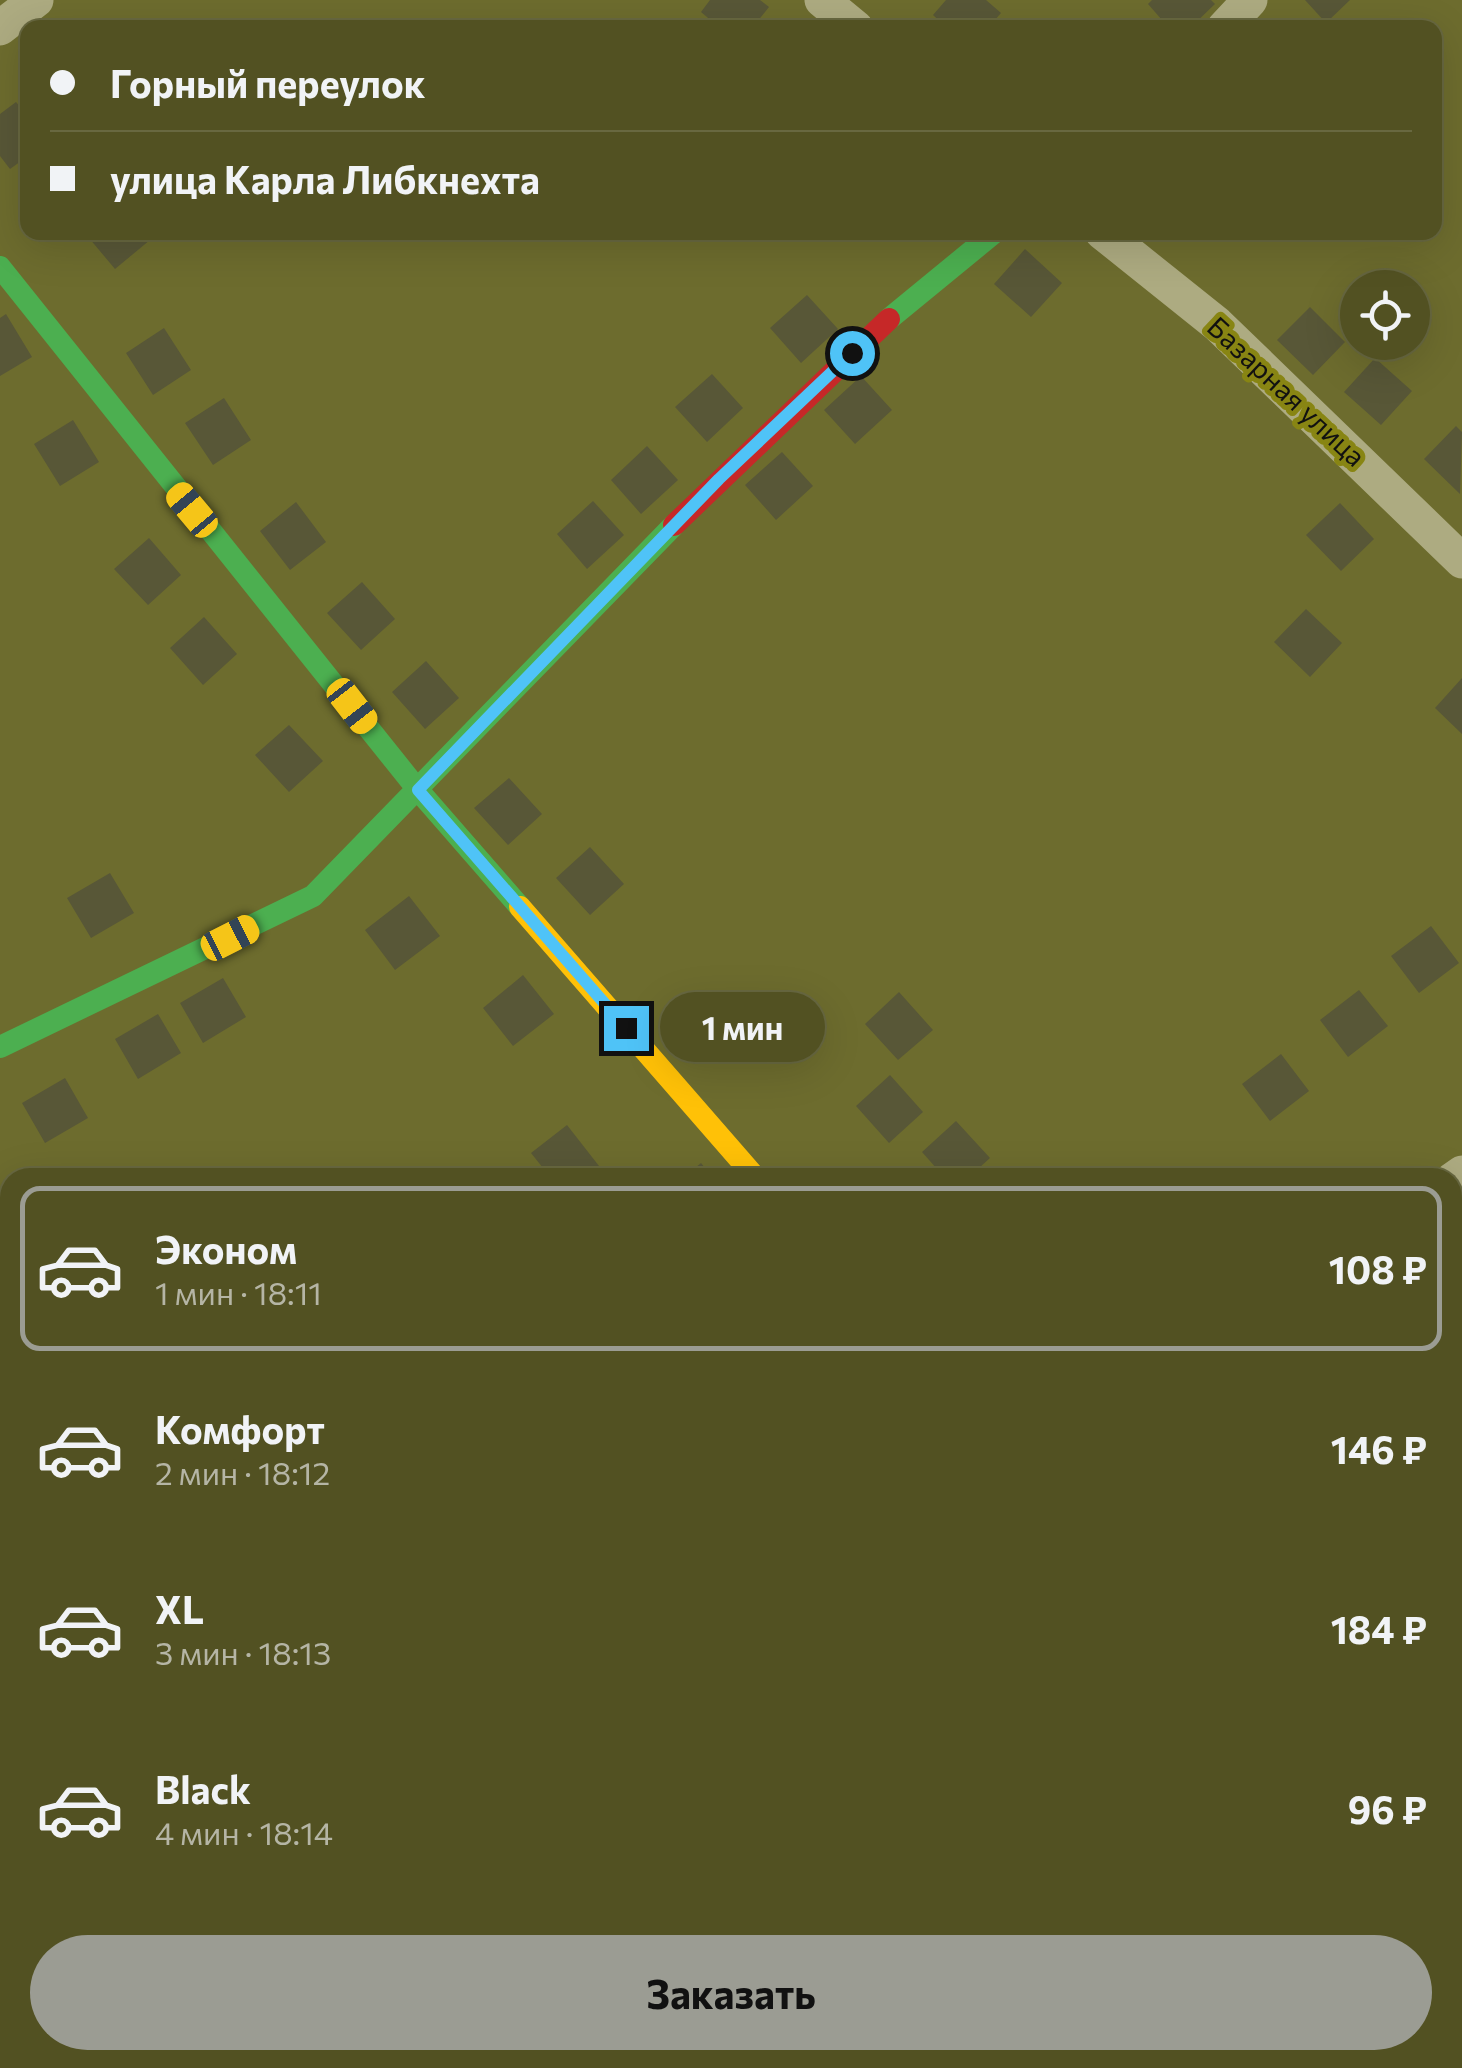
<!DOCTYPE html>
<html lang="ru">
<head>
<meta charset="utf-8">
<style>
  :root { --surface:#525122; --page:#58572a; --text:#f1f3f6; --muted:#b5b5a5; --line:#686840; --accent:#9b9c93 }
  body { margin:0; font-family:Commissioner,sans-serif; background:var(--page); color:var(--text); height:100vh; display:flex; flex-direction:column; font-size:38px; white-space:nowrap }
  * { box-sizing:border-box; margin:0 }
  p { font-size:32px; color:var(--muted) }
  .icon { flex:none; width:55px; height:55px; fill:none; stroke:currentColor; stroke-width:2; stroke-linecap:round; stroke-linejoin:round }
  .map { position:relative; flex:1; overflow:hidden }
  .side { position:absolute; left:0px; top:1168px; width:1462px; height:902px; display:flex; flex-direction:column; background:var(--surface); border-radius:30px 30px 0 0; box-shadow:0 10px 40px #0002,0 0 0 2px var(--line) }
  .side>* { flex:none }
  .guide { position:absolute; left:20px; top:20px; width:1422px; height:220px; border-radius:20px; box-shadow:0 10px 40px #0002,0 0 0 2px var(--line); display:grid; align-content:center; height:220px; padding:0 30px; background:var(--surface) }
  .fabs { position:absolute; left:1340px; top:270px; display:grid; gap:20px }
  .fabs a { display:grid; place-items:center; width:90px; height:90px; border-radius:50%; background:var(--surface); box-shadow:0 10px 40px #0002,0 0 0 2px var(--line); font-size:50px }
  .end { position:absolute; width:45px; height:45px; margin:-22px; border:12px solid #4fc3f7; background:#111; box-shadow:0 0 0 5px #111 }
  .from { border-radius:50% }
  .bubble { position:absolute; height:70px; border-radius:35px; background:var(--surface); box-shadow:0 10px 40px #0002,0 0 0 2px var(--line); font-size:32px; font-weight:700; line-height:70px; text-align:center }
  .car { position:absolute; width:30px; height:60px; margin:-30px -15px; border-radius:12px; box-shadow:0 0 8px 2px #0007; background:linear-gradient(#f5c518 24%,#345 0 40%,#f5c518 0 76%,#345 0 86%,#f5c518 0) }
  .guide b { display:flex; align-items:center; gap:35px; height:95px; font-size:38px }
  .guide b+b { border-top:2px solid var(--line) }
  .guide i { width:25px; height:25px; background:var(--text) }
  ul { padding:18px 0 0; list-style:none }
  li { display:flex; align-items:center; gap:30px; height:165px; margin:0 20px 15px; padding:0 10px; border:5px solid transparent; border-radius:20px }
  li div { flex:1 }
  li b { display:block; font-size:38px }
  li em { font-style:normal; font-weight:700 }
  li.active { border-color:var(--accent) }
  li>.icon { width:90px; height:90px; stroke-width:1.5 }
  .button { display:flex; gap:20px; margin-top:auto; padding:20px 30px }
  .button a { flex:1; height:115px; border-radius:60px; background:var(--accent); color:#111; font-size:40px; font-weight:700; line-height:115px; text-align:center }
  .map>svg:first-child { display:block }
</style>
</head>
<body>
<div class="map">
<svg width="1462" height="2068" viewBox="0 0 1462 2068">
  <rect width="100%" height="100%" fill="#6d6c2e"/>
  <path fill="#585737" d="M710 0H760L769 7 752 28H720L701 12Z
    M946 0H986L1001 13 988 28H947L933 15Z
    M1152 0H1211L1215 4 1190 28H1169L1148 4Z
    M1305 0H1350L1326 23Z
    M16 102 28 116V156L10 169 0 156V114Z
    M84 232H144L150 240 115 269Z
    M1025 249 1062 283 1031 317 994 284Z
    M807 295 838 329 801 363 770 328Z
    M1310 307 1345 342 1313 375 1277 340Z
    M6 314 32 357 0 376V318Z
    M164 328 191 370 153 395 126 353Z
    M1375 358 1412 391 1381 425 1344 392Z
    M712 374 743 408 707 442 675 407Z
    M861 376 892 410 855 444 824 410Z
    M224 398 251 440 213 465 185 423Z
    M73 420 99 462 60 486 34 444Z
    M1456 426 1462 432 1460 494 1424 459Z
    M647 446 678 480 641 514 611 480Z
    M782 452 813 486 776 520 745 485Z
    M593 501 624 535 587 569 557 534Z
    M296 502 326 542 290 570 260 531Z
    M1340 503 1374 539 1341 571 1306 535Z
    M149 538 181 575 148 605 114 569Z
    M362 582 395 619 361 650 327 613Z
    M1306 609 1342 643 1310 677 1274 642Z
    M204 617 237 654 203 685 170 648Z
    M426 661 459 698 425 729 392 692Z
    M1462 678V734L1435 708Z
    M289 725 323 761 289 792 255 755Z
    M509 778 542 814 508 845 474 808Z
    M590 847 624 884 590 915 556 878Z
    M110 873 134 913 91 938 67 898Z
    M409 896 440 936 395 970 365 930Z
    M1431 926 1459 963 1419 993 1391 956Z
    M523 975 554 1014 513 1046 483 1008Z
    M223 978 246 1017 203 1043 180 1003Z
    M1359 990 1388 1026 1348 1057 1320 1020Z
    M767 992 800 1029 766 1060 732 1023Z
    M899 992 933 1030 898 1060 865 1024Z
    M158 1014 181 1053 138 1079 115 1039Z
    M1281 1054 1309 1091 1270 1121 1242 1084Z
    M890 1075 923 1112 889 1143 856 1106Z
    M65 1078 88 1118 45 1143 22 1103Z
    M956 1121 990 1158 968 1178H945L922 1152Z
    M567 1125 599 1166 585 1178H551L531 1153Z
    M701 1163 713 1178H683Z
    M10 1817V1871L0 1876V1823Z
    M1052 2060H1106V2068H1052Z"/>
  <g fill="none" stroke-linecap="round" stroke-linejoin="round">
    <path stroke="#adab81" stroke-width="18" d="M984 2060 985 2068"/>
    <path stroke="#adab81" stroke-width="35" d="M822 0 856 28
      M0 28 36 0
      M1224 28 1250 0
      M1102 232 1217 324 1462 561
      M1452 1180 1462 1173
      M0 1381 10 1391
      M1452 1513 1462 1522
      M1347 2060 1352 2068
      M178 2068 186 2060"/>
    <path stroke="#4caf50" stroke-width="22" d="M0 267 418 790 520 907
      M889 319 995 232
      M0 1047 313 896 674 525"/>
    <path stroke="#ffc107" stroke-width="22" d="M520 907 756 1178"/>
    <path stroke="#c62828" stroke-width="22" d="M674 525 889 319"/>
  </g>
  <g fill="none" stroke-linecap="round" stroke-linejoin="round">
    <path stroke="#4fc3f7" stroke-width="12" d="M626 1028 418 790 719 479 852 353"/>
  </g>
  <g text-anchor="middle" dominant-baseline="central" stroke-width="10" stroke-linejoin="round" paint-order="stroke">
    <g font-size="28" fill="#111" stroke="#888513">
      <text transform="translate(1287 391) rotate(43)">Базарная улица</text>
    </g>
  </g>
</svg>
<div class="fabs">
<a><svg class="icon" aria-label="locate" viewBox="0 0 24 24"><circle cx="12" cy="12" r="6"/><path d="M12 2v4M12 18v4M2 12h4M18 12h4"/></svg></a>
</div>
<i class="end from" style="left:852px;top:353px"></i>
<i class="end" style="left:626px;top:1028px"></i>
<div class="bubble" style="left:660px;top:992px;width:165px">1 мин</div>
<i class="car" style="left:192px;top:510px;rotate:320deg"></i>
<i class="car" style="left:352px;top:706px;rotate:142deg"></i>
<i class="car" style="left:230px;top:938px;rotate:63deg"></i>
<div class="guide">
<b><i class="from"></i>Горный переулок</b>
<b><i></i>улица Карла Либкнехта</b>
</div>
<section class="side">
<ul>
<li class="active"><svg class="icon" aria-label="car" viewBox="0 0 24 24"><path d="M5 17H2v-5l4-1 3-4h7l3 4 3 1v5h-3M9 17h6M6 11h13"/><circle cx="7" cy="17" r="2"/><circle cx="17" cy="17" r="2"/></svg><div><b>Эконом</b><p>1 мин · 18:11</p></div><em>108 ₽</em></li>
<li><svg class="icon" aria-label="car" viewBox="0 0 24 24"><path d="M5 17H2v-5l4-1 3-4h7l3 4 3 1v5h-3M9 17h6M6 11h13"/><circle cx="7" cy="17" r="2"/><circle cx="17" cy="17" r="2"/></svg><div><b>Комфорт</b><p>2 мин · 18:12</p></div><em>146 ₽</em></li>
<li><svg class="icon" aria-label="car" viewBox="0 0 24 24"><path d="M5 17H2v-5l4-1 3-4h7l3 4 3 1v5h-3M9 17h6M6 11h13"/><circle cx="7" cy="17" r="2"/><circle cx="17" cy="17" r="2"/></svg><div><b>XL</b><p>3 мин · 18:13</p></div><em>184 ₽</em></li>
<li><svg class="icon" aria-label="car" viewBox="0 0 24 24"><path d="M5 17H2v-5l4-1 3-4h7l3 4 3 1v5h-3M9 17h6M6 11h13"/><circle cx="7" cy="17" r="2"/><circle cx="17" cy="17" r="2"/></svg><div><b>Black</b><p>4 мин · 18:14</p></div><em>96 ₽</em></li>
</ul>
<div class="button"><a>Заказать</a></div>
</section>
</div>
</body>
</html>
